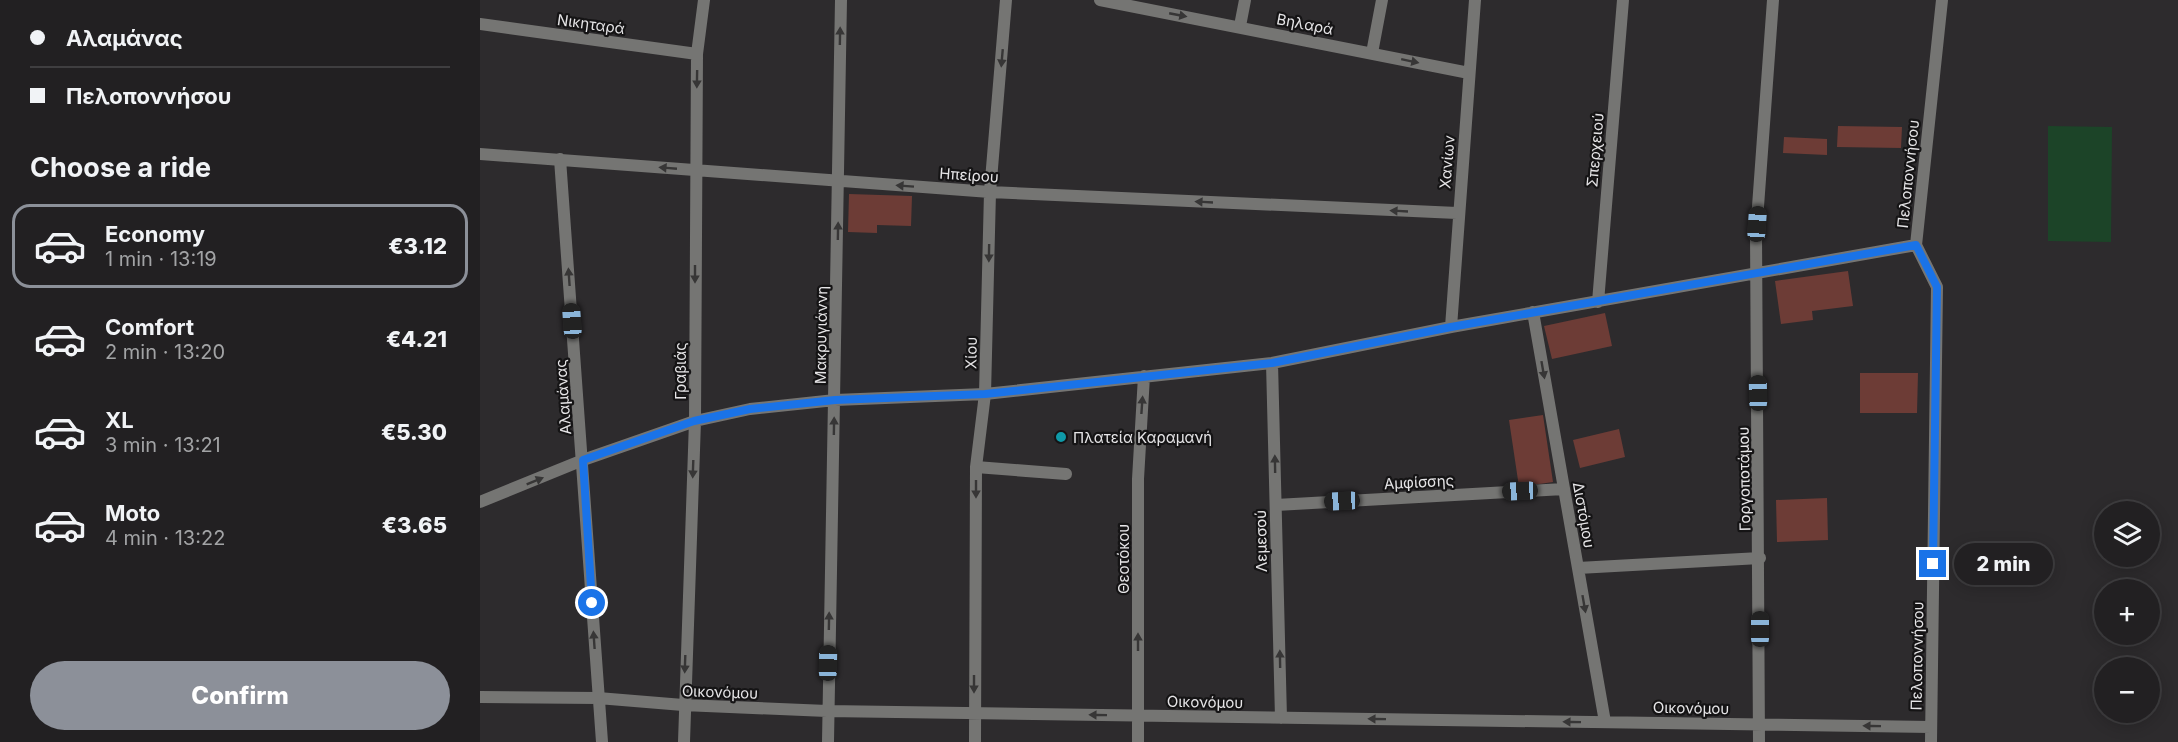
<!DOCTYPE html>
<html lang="en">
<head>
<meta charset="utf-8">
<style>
  :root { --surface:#222022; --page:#2e2d2f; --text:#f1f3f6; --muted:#a2a3a5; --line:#3f3e40; --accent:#8c9099 }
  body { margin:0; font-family:Inter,sans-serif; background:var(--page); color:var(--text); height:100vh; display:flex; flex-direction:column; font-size:22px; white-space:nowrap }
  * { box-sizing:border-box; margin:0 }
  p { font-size:20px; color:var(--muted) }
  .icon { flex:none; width:33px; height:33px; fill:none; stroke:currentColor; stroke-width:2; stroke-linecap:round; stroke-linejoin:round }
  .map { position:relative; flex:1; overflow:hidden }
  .side { display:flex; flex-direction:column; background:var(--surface); width:480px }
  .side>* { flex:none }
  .top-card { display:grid; align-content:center; height:132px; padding:0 30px; background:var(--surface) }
  .tools { position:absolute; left:1614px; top:501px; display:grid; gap:12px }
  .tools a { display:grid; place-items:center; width:66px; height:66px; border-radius:50%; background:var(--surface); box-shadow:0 3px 15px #0003,0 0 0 2px var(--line); font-size:30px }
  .end { position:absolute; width:27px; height:27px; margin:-14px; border:8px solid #1a73e8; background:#fff; box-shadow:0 0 0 3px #fff }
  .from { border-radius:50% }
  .bubble { position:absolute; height:42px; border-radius:21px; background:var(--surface); box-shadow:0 3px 15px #0003,0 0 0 2px var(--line); font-size:20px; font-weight:800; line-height:42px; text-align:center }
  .car { position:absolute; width:18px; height:36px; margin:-18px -9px; border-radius:8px; box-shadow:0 0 4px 2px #0007; background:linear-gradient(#222 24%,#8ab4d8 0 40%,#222 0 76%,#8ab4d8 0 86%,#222 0) }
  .top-card b { display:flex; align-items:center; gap:21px; height:57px; font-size:22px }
  .top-card b+b { border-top:2px solid var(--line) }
  .top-card i { width:15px; height:15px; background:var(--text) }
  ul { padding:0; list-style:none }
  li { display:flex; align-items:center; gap:18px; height:84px; margin:0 12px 9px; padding:0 18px; border:3px solid transparent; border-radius:18px }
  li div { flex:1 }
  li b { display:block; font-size:22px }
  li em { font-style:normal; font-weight:800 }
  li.on { border-color:var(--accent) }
  li>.icon { width:54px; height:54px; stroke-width:1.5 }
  h2 { padding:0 30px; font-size:27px; line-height:72px }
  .button { display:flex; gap:12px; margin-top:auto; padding:12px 30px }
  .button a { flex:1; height:69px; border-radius:36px; background:var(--accent); color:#fff; font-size:24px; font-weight:800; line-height:69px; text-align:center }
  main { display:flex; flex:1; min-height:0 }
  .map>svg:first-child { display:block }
</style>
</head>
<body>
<main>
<section class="side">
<div class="top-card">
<b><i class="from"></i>Αλαμάνας</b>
<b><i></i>Πελοποννήσου</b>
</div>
<h2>Choose a ride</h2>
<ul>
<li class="on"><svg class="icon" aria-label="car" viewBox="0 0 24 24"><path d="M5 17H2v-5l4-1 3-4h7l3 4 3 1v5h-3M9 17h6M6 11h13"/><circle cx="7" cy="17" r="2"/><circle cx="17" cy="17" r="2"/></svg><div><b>Economy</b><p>1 min · 13:19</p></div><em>€3.12</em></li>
<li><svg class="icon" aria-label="car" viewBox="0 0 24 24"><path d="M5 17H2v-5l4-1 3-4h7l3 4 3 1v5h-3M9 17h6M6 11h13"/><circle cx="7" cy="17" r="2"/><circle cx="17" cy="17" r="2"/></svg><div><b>Comfort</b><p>2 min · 13:20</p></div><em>€4.21</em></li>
<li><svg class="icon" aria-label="car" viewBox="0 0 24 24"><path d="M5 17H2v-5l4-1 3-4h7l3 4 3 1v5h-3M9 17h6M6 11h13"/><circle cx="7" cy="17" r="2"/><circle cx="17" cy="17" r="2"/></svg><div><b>XL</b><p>3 min · 13:21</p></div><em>€5.30</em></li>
<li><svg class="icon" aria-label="car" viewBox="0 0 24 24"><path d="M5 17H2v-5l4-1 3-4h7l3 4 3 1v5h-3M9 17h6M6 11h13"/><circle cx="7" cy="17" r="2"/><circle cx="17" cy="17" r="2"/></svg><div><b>Moto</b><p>4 min · 13:22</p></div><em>€3.65</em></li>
</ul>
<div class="button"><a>Confirm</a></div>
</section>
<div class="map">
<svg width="1698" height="742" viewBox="0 0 1698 742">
  <rect width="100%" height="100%" fill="#2d2b2d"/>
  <path fill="#1c4428" d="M1568 126 1632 127 1631 242 1568 241Z"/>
  <path fill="#6d3c36" d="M1358 126 1422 127 1421 148 1357 147Z
    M1304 137 1347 139V155L1303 153Z
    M369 194 432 196 431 226 397 225V233L368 232Z
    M1368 271 1373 306 1332 311 1333 320 1301 324 1295 281Z
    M1125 313 1132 346 1072 359 1064 326Z
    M1380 373H1438L1437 413H1380Z
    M1063 415 1073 482 1039 487 1029 420Z
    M1139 429 1145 457 1100 468 1093 440Z
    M1347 498 1348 540 1297 542 1296 500Z"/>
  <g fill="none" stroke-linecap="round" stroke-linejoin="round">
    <path stroke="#757573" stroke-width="12" d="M620 0 989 73
      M0 24 217 54
      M760 26 765 0
      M892 53 902 0
      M0 154 510 192 977 213
      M80 159 122 742
      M1118 302 1143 0
      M1053 312 1125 722
      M971 327 995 0
      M792 363 801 718
      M496 467 586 474
      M0 502 103 460 215 421 270 409 355 400 505 394 792 363 971 327 1436 245
      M796 505 1084 489
      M1098 568 1280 558
      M0 697 118 698 203 705 347 711 1451 727
      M204 742 215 421 217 54 224 0
      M348 742 361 0
      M495 742 496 467 505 394 510 192 526 0
      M658 742V479L664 376
      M1279 742 1276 234 1293 0
      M1451 742 1457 287 1436 245 1462 0"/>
  </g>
  <defs><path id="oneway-solid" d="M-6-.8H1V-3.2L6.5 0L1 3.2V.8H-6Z" transform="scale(1.5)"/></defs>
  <g fill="#373636">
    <use href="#oneway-solid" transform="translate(698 15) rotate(11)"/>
    <use href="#oneway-solid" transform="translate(360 36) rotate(-89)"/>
    <use href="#oneway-solid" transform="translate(522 58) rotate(95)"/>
    <use href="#oneway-solid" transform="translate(930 61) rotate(12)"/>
    <use href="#oneway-solid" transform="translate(217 79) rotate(91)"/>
    <use href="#oneway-solid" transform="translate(188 168) rotate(-175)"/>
    <use href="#oneway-solid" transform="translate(425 186) rotate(-176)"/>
    <use href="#oneway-solid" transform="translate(724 202) rotate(-177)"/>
    <use href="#oneway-solid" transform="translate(919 211) rotate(-177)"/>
    <use href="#oneway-solid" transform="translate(358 231) rotate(-89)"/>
    <use href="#oneway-solid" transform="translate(509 253) rotate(91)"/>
    <use href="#oneway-solid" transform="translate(215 274) rotate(90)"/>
    <use href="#oneway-solid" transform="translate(89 277) rotate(-94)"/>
    <use href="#oneway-solid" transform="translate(1063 370) rotate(80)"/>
    <use href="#oneway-solid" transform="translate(662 405) rotate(-86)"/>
    <use href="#oneway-solid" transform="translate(354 426) rotate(-89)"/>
    <use href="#oneway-solid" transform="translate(795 464) rotate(-91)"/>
    <use href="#oneway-solid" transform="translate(213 469) rotate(92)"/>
    <use href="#oneway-solid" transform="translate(55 481) rotate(-22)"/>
    <use href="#oneway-solid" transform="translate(496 489) rotate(90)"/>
    <use href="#oneway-solid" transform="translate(1104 604) rotate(80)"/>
    <use href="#oneway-solid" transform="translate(349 621) rotate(-89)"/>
    <use href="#oneway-solid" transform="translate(114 640) rotate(-94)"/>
    <use href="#oneway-solid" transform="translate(658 642) rotate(-90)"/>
    <use href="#oneway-solid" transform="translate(800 659) rotate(-91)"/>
    <use href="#oneway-solid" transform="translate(205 664) rotate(92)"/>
    <use href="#oneway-solid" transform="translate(494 684) rotate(90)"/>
    <use href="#oneway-solid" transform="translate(618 715) rotate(-179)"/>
    <use href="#oneway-solid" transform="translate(897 719) rotate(-179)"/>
    <use href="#oneway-solid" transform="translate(1092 722) rotate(-179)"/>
    <use href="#oneway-solid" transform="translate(1392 726) rotate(-179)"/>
  </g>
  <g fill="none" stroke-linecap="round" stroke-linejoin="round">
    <path stroke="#1a73e8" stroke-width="8" d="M112 603 103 460 214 421 270 409 355 400 505 394 792 363 971 327 1436 245 1457 287 1453 564"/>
  </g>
  <circle fill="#0f9aa8" stroke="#151415" stroke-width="2" cx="581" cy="437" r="6"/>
  <g text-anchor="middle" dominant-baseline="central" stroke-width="4.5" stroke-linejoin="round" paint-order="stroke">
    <g font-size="15" fill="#e6e5e7" stroke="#151415">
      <text transform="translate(111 24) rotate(8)">Νικηταρά</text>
      <text transform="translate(825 24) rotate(11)">Βηλαρά</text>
      <text transform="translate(1115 150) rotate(-85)">Σπερχειού</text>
      <text transform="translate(967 162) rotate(-85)">Χανίων</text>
      <text transform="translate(1428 174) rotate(-84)">Πελοποννήσου</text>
      <text transform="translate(489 175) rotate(4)">Ηπείρου</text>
      <text transform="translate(341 335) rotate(-89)">Μακρυγιάννη</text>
      <text transform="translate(491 353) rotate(-89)">Χίου</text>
      <text transform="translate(200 371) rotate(-90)">Γραβιάς</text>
      <text transform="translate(83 397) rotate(-94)">Αλαμάνας</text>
      <text transform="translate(1264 479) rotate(-91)">Γοργοποτάμου</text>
      <text transform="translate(939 482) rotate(-3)">Αμφίσσης</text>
      <text transform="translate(1104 515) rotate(80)">Διστόμου</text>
      <text transform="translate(781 541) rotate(-91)">Λεμεσού</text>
      <text transform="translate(643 559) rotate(-90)">Θεοτόκου</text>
      <text transform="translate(1437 656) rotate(-89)">Πελοποννήσου</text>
      <text transform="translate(240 692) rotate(2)">Οικονόμου</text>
      <text transform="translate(725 702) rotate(1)">Οικονόμου</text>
      <text transform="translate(1211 708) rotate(1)">Οικονόμου</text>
    </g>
    <g font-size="15" fill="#e6e5e7" stroke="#151415" text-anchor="start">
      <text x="593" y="437">Πλατεία Καραμανή</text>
    </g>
  </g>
</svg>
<div class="tools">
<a><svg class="icon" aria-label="layers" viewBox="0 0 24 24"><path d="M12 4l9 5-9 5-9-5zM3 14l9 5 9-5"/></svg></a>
<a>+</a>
<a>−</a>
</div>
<i class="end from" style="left:112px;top:603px"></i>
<i class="end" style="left:1453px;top:564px"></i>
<div class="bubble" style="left:1474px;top:543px;width:99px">2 min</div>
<i class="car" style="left:1277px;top:224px;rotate:4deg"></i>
<i class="car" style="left:92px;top:321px;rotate:356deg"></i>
<i class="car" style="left:1278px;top:393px;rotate:359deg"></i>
<i class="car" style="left:1040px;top:491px;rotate:267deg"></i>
<i class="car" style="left:862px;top:501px;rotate:267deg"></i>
<i class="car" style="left:1280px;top:629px;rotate:0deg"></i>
<i class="car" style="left:348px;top:663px;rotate:1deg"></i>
</div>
</main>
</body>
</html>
